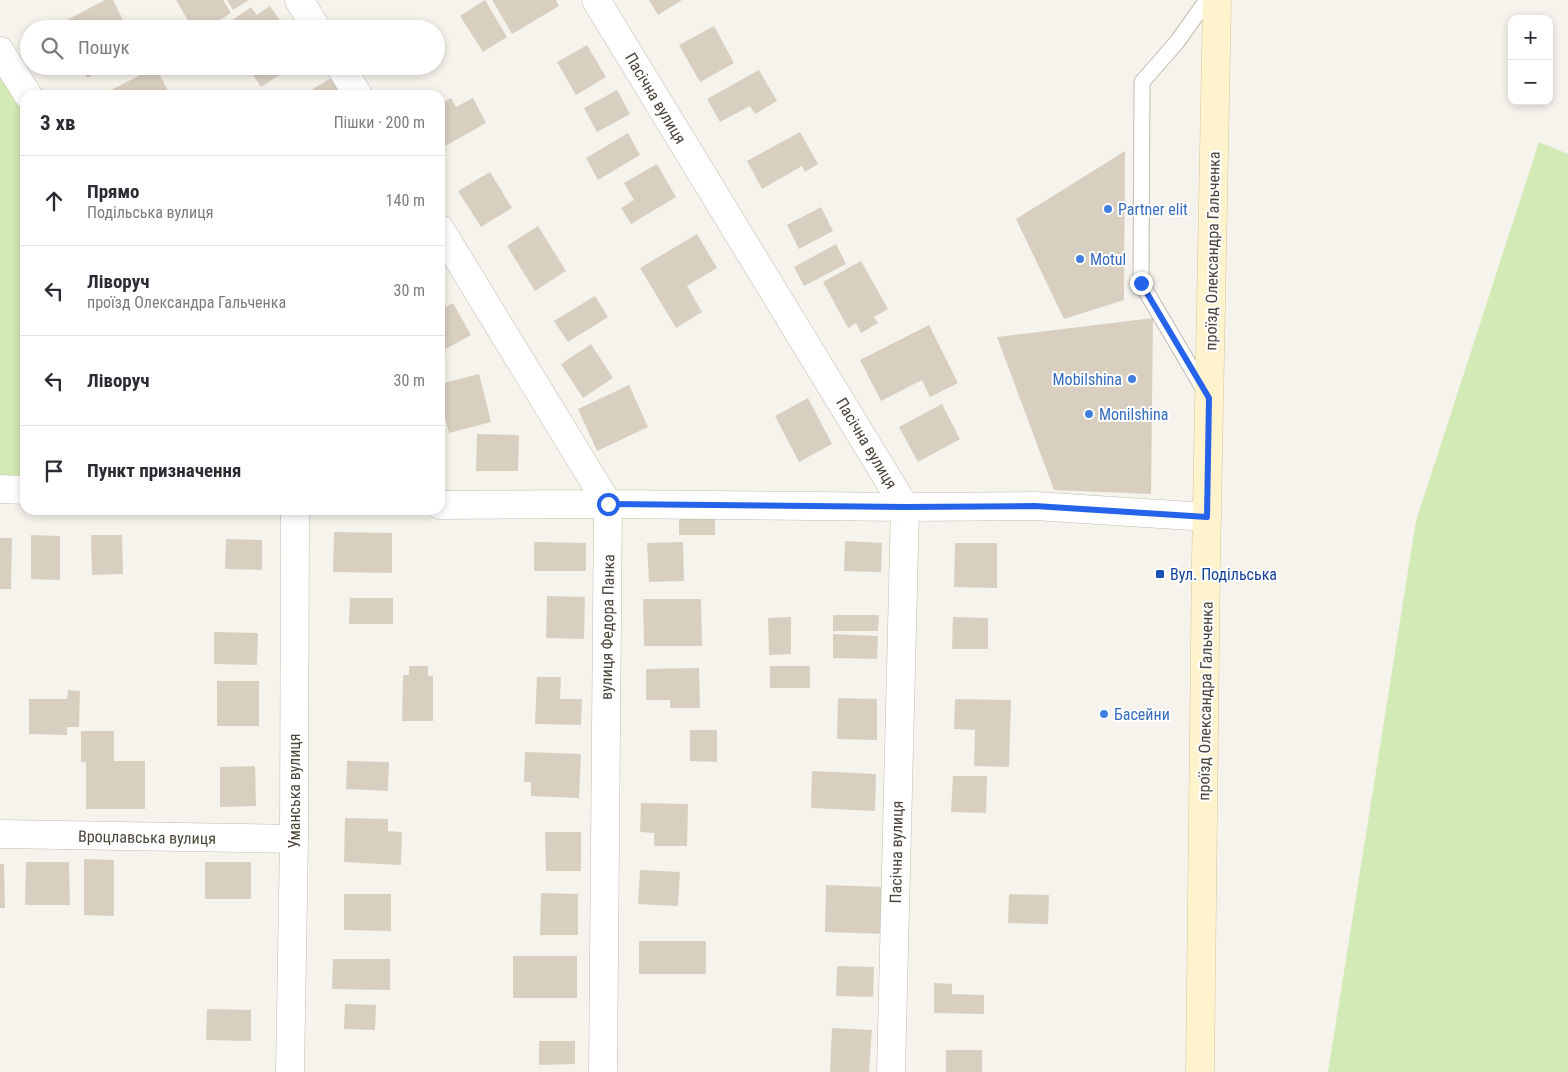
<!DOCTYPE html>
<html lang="uk">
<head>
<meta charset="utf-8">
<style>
	body { margin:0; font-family:"Roboto Condensed",sans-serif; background:#f2f2f3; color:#2b2b33 }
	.controls { position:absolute; right:15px; top:15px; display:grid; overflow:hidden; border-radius:10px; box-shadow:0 2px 8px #0003 }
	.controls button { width:45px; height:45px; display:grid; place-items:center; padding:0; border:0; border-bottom:1px solid #e1e1e2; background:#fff; color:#2b2b33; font:25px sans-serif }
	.stop { position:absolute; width:15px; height:15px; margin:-11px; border:4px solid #2563eb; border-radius:50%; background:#fff }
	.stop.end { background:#2563eb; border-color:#fff; box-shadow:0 1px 5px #0008 }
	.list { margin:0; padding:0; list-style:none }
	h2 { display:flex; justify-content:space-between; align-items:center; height:65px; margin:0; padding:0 20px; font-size:21px }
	h2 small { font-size:16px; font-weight:400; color:#7c7c81 }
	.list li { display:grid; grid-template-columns:32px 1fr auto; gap:15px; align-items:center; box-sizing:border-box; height:90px; padding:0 20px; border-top:1px solid #e1e1e2 }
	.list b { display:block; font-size:19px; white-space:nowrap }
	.list p { margin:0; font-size:16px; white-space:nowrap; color:#7c7c81 }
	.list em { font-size:16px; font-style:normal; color:#7c7c81 }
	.icon { flex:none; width:28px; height:28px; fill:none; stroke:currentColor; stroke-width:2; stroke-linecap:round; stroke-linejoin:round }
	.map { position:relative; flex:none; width:1568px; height:1072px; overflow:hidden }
	.search { position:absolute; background:#fff; box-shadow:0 2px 8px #0003; left:20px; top:20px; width:425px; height:55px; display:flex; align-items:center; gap:12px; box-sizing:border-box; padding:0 18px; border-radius:28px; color:#7c7c81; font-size:19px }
	.panel { position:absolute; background:#fff; box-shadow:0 2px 8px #0003; left:20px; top:90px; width:425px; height:425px; border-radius:15px }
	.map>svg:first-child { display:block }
	.green { fill:#d2eab5 }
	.building { fill:#d8cfc1 }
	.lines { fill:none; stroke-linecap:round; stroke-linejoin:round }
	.service-casing { stroke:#c2bbae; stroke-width:17 }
	.minor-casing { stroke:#c2bbae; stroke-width:29 }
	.secondary-casing { stroke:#d6c79b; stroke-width:29 }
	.service { stroke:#fff; stroke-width:15 }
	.minor { stroke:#fff; stroke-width:28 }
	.secondary { stroke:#fff3cd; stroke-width:28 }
	.route { stroke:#2563eb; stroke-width:6 }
	.shop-dot { fill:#3f7fe0; stroke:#fff; stroke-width:2 }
	.transit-dot { fill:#1a4fb4; stroke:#fff; stroke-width:2 }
	.labels { text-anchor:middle; stroke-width:4; stroke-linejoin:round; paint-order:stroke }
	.street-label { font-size:16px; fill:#4b4439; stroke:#fff }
	.shop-label { font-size:16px; fill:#366cbe; stroke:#fff; text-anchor:start }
	.transit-label { font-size:16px; fill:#164399; stroke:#fff; text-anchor:start }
</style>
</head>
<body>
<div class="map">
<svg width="1568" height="1072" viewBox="0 0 1568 1072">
	<rect width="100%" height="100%" fill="#f6f3ec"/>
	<!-- green -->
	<path class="green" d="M0,74L25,112V479L0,478Z
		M1539,142L1568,154V1072H1328L1416,521Z"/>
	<!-- building -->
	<path class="building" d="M105,0H113L127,28L137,23L139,29H61L59,24Z
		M176,0H223L231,13L205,29H193Z
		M227,0H249L233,10Z
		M485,0L507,37L483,52L460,16Z
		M492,0H556L559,6L512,34Z
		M649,0H682L658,15Z
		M270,6L286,29H232L228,23L251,7L257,15Z
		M395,23L398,29H386Z
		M714,26L734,63L700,82L679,45Z
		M587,45L606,77L576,95L557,62Z
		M81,66H110L87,78Z
		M247,66H276L281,74L261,87Z
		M382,66H396L386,73Z
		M156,67L170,95H101Z
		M759,70L777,101L755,114L750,106L720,122L707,99Z
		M331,78L341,95H303Z
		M617,90L630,114L597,132L584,108Z
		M451,98L456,107L473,98L486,123L440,149V104Z
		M800,132L818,164L805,172L802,166L762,189L747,161Z
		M628,133L640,155L598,180L586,158Z
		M1125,151L1124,300L1064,319L1016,219Z
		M657,164L676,197L631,224L621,208L634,200L624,183Z
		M490,172L512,208L481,227L458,191Z
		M821,207L833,231L799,249L787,225Z
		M538,226L566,271L535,291L507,246Z
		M697,234L717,268L687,286L702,312L676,328L640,268Z
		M836,244L846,264L804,286L794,267Z
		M861,261L888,309L874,317L878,323L861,333L856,323L848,328L823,282Z
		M595,296L608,317L568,342L554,321Z
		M453,303L471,335L442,351L446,357L440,360V310Z
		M1153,318L1151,494L1054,490L997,337Z
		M929,325L958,383L930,397L922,380L881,401L860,360Z
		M591,344L613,378L583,398L561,364Z
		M479,374L491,422L449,433L440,398V384Z
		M629,385L648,427L597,451L578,409Z
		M808,398L832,444L799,462L775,416Z
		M942,404L960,439L918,462L899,427Z
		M477,434L519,435L518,471H476Z
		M679,514H715V535H679Z
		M334,532L392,533V573L333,572Z
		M31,535L60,536V580L31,579Z
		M91,535H122L123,574L92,575Z
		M0,538H12L11,589H0Z
		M226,539L262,540V570L225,569Z
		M845,541L882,543L881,572L844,571Z
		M534,542L586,543V571H534Z
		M683,542L684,581L649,582L647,543Z
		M955,543H997V588L954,587Z
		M547,596L585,597L584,639L546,638Z
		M350,598H393V624H349Z
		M643,599H701L702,646H644Z
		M833,615H879L878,631H833Z
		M791,617V654L769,655L768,618Z
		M953,617L988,618V649H952Z
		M214,632L258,633L257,665L214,664Z
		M833,634L878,636L877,659L833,658Z
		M409,666H428V676H433V721H402L403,675H409Z
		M770,666H810V688H770Z
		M699,668L700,708H670V700H646V669Z
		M537,677H561L560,699H582L581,725L535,724Z
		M217,681H259V726H217Z
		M68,690L80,691L79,727H67V735L29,734V699H67Z
		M838,698L877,699V740L837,739Z
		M955,699L1011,700L1009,767L974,766L975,730L954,729Z
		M690,730H717V762L690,761Z
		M81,731H114V761H145V809H86V762H81Z
		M525,752L581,754L579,798L531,796V782H524Z
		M347,761L389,762L388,791L346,789Z
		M255,766L256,806L220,807V767Z
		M812,771L876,774L875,811L811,808Z
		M953,776H987L986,813L951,812Z
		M641,803L688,804L687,846H654V833L640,832Z
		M345,818L388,819V831L402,832L401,865L344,862Z
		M545,832H581V871H546Z
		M84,859L114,860V916L84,915Z
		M26,862H69L70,905H25Z
		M205,862H251V899H205Z
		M0,864H4L5,908H0Z
		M640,870L680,872L678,906L638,904Z
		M826,885L886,887L885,934L825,932Z
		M541,893L578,894V935H540Z
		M344,894H391V931L344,930Z
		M1009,894L1049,895L1048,924L1008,923Z
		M639,941H706V974H639Z
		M513,956H577V998H513Z
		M333,959H390V990L332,989Z
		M837,966L874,967L873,997L836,996Z
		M934,983L952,984V994L984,995V1014L934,1013Z
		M345,1004L376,1005L375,1030L344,1029Z
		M207,1009L251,1010V1041L206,1040Z
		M832,1028L872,1030L869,1072H830Z
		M539,1041H575V1064L539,1065Z
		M946,1050H982V1072H946Z"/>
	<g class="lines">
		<defs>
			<path id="service" d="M1206,393L1141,283L1142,82L1177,42L1207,0"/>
			<path id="minor" d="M299,0L317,29
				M596,0L905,507L891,1072
				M0,51L28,95
				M340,66L358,95
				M440,229L608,504L603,1072
				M0,489L25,490
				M440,505L608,504L905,507L1035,506L1207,517
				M0,834L294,839
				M290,1072L294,839L295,510"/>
			<path id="secondary" d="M1200,1072L1206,559L1217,0"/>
		</defs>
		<!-- service casing -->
		<use href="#service" class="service-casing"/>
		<!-- minor casing -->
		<use href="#minor" class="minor-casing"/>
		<!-- secondary casing -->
		<use href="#secondary" class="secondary-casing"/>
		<!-- service -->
		<use href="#service" class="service"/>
		<!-- minor -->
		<use href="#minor" class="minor"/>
		<!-- secondary -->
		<use href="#secondary" class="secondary"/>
	</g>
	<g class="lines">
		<!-- route -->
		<path class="route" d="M608,504L905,507L1035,506L1207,517L1209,398L1141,283"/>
	</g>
	<!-- markers -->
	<g class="shop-dot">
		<circle cx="1108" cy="209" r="5"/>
		<circle cx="1080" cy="259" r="5"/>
		<circle cx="1132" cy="379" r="5"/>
		<circle cx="1089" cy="414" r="5"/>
		<circle cx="1104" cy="714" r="5"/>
	</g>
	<rect class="transit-dot" x="1155" y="569" width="10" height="10" rx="2.5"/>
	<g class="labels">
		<!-- street labels -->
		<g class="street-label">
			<text transform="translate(656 98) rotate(59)" y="6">Пасічна вулиця</text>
			<text transform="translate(1212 251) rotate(-89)" y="6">проїзд Олександра Гальченка</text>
			<text transform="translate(867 443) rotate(59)" y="6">Пасічна вулиця</text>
			<text transform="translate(607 627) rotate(-89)" y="6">вулиця Федора Панка</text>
			<text transform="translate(1205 701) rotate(-89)" y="6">проїзд Олександра Гальченка</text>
			<text transform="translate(294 791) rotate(-90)" y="6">Уманська вулиця</text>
			<text transform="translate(147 837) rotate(1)" y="6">Вроцлавська вулиця</text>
			<text transform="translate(896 852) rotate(-89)" y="6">Пасічна вулиця</text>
		</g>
		<!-- shop labels -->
		<g class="shop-label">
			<text x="1118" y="215">Partner elit</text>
			<text x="1090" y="265">Motul</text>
			<text x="1122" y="385" text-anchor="end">Mobilshina</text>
			<text x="1099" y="420">Monilshina</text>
			<text x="1114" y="720">Басейни</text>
		</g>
		<!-- transit labels -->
		<g class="transit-label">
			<text x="1170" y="580">Вул. Подільська</text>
		</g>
	</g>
</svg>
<div class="controls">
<button>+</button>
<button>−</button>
</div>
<div class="stop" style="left:608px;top:504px"></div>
<div class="stop end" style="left:1141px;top:283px"></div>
<div class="search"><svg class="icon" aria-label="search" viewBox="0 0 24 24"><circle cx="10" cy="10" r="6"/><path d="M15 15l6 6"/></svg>Пошук</div>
<section class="panel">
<h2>3 хв<small>Пішки · 200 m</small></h2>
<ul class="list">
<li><svg class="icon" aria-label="ahead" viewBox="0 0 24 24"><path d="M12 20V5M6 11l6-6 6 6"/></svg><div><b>Прямо</b><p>Подільська вулиця</p></div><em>140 m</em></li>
<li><svg class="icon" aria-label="left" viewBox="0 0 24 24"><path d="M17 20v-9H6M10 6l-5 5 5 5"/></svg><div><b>Ліворуч</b><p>проїзд Олександра Гальченка</p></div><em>30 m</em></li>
<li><svg class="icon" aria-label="left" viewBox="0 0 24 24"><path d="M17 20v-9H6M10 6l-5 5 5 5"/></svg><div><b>Ліворуч</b></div><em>30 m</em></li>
<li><svg class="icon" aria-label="arrive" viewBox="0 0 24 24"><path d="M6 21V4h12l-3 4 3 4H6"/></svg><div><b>Пункт призначення</b></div></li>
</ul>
</section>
</div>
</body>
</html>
